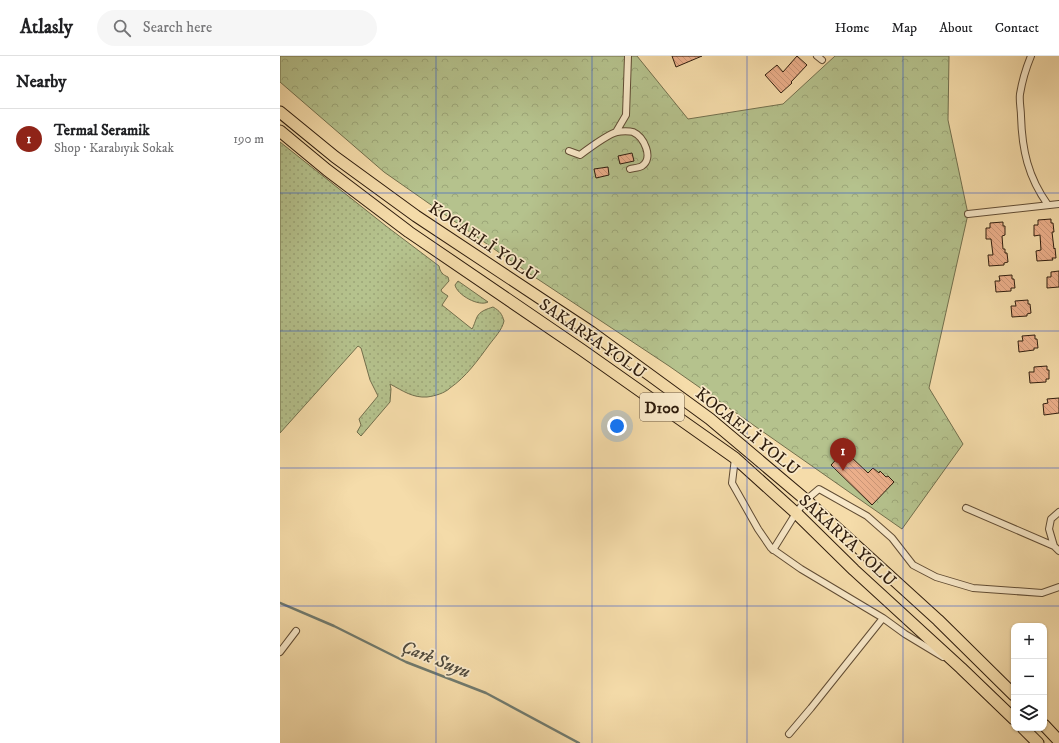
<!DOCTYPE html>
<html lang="en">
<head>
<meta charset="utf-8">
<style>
	body { margin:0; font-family:"IM FELL DW Pica",serif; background:#f6f6f6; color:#202124 }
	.controls { position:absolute; right:12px; bottom:12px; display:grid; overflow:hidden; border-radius:8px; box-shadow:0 1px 3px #0004 }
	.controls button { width:36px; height:36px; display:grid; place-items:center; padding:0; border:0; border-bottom:1px solid #e0e0e0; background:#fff; color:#202124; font:20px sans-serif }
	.you { position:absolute; left:337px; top:370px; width:14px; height:14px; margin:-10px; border:3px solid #fff; border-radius:50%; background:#1a73e8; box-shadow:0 0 0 6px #1a73e833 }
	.badge { display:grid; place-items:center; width:26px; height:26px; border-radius:50%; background:#8f2418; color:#fff; font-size:13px; font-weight:700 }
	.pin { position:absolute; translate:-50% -33px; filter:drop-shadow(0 1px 2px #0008) }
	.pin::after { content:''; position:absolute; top:21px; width:14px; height:12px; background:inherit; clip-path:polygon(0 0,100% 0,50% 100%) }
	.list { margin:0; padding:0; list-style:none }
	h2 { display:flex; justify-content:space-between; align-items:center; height:52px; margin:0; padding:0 16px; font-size:17px }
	h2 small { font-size:13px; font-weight:400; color:#757577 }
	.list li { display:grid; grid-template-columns:26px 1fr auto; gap:12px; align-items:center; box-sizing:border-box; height:60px; padding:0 16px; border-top:1px solid #e0e0e0 }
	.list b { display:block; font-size:15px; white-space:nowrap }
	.list p { margin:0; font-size:13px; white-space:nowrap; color:#757577 }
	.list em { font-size:13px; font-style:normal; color:#757577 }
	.icon { flex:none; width:22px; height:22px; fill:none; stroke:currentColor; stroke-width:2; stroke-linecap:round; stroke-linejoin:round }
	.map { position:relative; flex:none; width:779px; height:687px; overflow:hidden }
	header { display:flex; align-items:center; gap:24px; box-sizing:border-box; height:56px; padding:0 20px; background:#fff; border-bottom:1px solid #e0e0e0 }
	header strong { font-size:19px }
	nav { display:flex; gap:22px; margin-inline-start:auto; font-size:14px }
	.search { width:280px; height:36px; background:#f6f6f6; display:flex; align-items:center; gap:10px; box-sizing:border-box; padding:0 14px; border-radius:22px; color:#757577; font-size:15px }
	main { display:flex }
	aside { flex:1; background:#fff }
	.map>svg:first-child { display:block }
	.grass { fill:url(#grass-dots); stroke:#726f4d }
	.forest { fill:url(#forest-crowns); stroke:#726f4d }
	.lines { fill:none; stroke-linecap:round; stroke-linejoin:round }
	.stream { stroke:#717b6f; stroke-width:2.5 }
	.building { fill:url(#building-back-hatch); stroke:#2e1c0d }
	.minor-casing { stroke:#604c34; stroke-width:8 }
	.trunk-casing { stroke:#2e1c0d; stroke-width:13 }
	.minor { stroke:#f8e8c8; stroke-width:6 }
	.trunk { stroke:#f5dcaa; stroke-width:11 }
	.grid { fill:none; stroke:#1d4ed8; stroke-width:1; stroke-opacity:0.55 }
	.labels { text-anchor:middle; stroke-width:3.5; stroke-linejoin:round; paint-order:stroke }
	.shield { fill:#f8e8c8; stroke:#6b5945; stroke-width:1 }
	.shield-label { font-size:16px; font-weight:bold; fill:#2e1c0d }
	.street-label { font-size:17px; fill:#2e1c0d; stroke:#f8e8c8 }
	.water-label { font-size:18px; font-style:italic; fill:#504b3e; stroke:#f8e8c8 }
</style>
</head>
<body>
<header>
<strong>Atlasly</strong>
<div class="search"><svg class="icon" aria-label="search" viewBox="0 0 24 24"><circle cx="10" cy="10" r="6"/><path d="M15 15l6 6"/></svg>Search here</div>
<nav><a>Home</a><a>Map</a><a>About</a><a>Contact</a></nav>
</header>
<main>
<aside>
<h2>Nearby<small></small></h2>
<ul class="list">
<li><span class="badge">1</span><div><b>Termal Seramik</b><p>Shop · Karabıyık Sokak</p></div><em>190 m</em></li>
</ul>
</aside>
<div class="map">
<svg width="779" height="687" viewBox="0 0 779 687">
	<defs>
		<pattern id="grass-dots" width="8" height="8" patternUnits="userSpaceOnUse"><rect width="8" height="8" fill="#b5c28d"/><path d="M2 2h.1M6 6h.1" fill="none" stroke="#9ca678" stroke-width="1.8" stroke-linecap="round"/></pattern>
		<pattern id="forest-crowns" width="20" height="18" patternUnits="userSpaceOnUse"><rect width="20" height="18" fill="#b5c28d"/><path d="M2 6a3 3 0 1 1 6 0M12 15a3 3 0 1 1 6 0" fill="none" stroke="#9ca678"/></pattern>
		<pattern id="building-back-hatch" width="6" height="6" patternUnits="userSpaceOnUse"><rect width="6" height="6" fill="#ecaf8b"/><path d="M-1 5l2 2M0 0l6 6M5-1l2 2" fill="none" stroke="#cb9677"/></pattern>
	</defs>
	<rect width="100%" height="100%" fill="#f5dcaa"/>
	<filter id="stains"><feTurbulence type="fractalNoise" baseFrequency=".005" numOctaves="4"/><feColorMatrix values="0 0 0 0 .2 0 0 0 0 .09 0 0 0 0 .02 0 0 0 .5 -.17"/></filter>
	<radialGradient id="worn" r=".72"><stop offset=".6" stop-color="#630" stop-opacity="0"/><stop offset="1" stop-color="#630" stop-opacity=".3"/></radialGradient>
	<!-- grass -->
	<path class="grass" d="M0,86L106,170L159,210C160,216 163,219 168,221L169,225L161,234L162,236L168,240L162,249L192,273C194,270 195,265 197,261C200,255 207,253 213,251C220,255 222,258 224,265C222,274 215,281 209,289C198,304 186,321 170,332C165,337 155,340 147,341C133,342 123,335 110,328L111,333L110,346L81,380L77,376L81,369L79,363L98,340L90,324L81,292L78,290L0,377Z
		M178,225L208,246C199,251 177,239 175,229Z"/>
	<!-- forest -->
	<path class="forest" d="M0,0H357L408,63L503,48L555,0H669L668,64L688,158L649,332L683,388L622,473L389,310L247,216L104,116L0,26Z"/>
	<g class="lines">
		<!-- stream -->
		<path class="stream" d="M0,547L54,570L126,606L206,637L299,687"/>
	</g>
	<!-- building -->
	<path class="building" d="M392,0H422L396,11Z
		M517,0L527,9L511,26L512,27L501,37L485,19L497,9L503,16Z
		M352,97L354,105L340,108L338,100Z
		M328,111L329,119L316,122L314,113Z
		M771,163V167H773L774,176H772L774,193L775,192L776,202H772L773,204L757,205L756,195L761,194L760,179L754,180V169H758V164Z
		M723,166V170H725V179L722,180L723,193H725V197H727L728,206L724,207V209L709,210L708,199H713L711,183H706V172H710V167Z
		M779,215V231L767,232V221H771V216Z
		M732,219V223H734L735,232H731V235L716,236L715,225H720L719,220Z
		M748,244V248H750L751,257L747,258V260L732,261L731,250H736L735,245Z
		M755,279V283H757L758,292H754V294L739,296L738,285H743L742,280Z
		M767,310V314H769V323H766V326L750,327L749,316H754V311Z
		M779,342V357L764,359L763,348L768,347L767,343Z
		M563,396L569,402L570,400L588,417L593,412L599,417L600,415L606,421L608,420L614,426L592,449L551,409Z"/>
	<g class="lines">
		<defs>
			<path id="minor" d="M537,0L542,4
				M751,0C746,12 742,26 740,38C739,45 741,53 741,60C742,94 748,121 768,149
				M336,76L346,59L348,0
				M289,95L300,99C308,93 328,78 337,76C341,75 350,75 353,76C364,81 374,102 362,110C359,112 353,112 350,113
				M688,158L779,148
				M455,402L452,427L478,473L491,492L521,513L603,562L625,578L663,601
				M686,452L774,490
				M779,456L771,463L769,473L774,490L779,495
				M493,494L516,457L526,444L539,433L587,460L612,482L633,509L656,521L693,532L762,537L779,531
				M0,596L16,575
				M509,678L531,652L603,562"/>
			<path id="trunk" d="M0,56L55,101L136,160L311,276L430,363L526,444L658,564L734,639
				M0,75L47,114L129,176L302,294L455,402L516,457L574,514L681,612L734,663
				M764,669L779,685
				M743,672L758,687"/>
		</defs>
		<!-- minor casing -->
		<use href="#minor" class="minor-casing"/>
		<!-- trunk casing -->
		<use href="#trunk" class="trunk-casing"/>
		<!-- minor -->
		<use href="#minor" class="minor"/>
		<!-- trunk -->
		<use href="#trunk" class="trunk"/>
	</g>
	<!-- grid -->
	<path class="grid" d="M156,0V687M312,0V687M467,0V687M623,0V687M0,137H779M0,275H779M0,412H779M0,550H779"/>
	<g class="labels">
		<!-- shield labels -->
		<rect class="shield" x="360" y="337" width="44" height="28" rx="3"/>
		<g class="shield-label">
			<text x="382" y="357">D100</text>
		</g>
		<!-- street labels -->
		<g class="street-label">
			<text transform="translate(204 185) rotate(34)" y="6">KOCAELİ YOLU</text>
			<text transform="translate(313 282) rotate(35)" y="6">SAKARYA YOLU</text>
			<text transform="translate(468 375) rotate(39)" y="6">KOCAELİ YOLU</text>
			<text transform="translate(568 484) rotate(43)" y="6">SAKARYA YOLU</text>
		</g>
		<!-- water labels -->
		<g class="water-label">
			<text transform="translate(156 603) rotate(22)" y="6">Çark Suyu</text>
		</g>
	</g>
	<rect width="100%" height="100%" filter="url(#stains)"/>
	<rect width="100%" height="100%" fill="url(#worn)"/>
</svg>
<div class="controls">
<button>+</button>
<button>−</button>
<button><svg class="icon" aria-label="layers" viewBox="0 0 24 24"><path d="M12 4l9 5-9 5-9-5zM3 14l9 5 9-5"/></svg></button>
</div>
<div class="you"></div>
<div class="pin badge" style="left:563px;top:415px">1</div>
</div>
</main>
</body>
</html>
